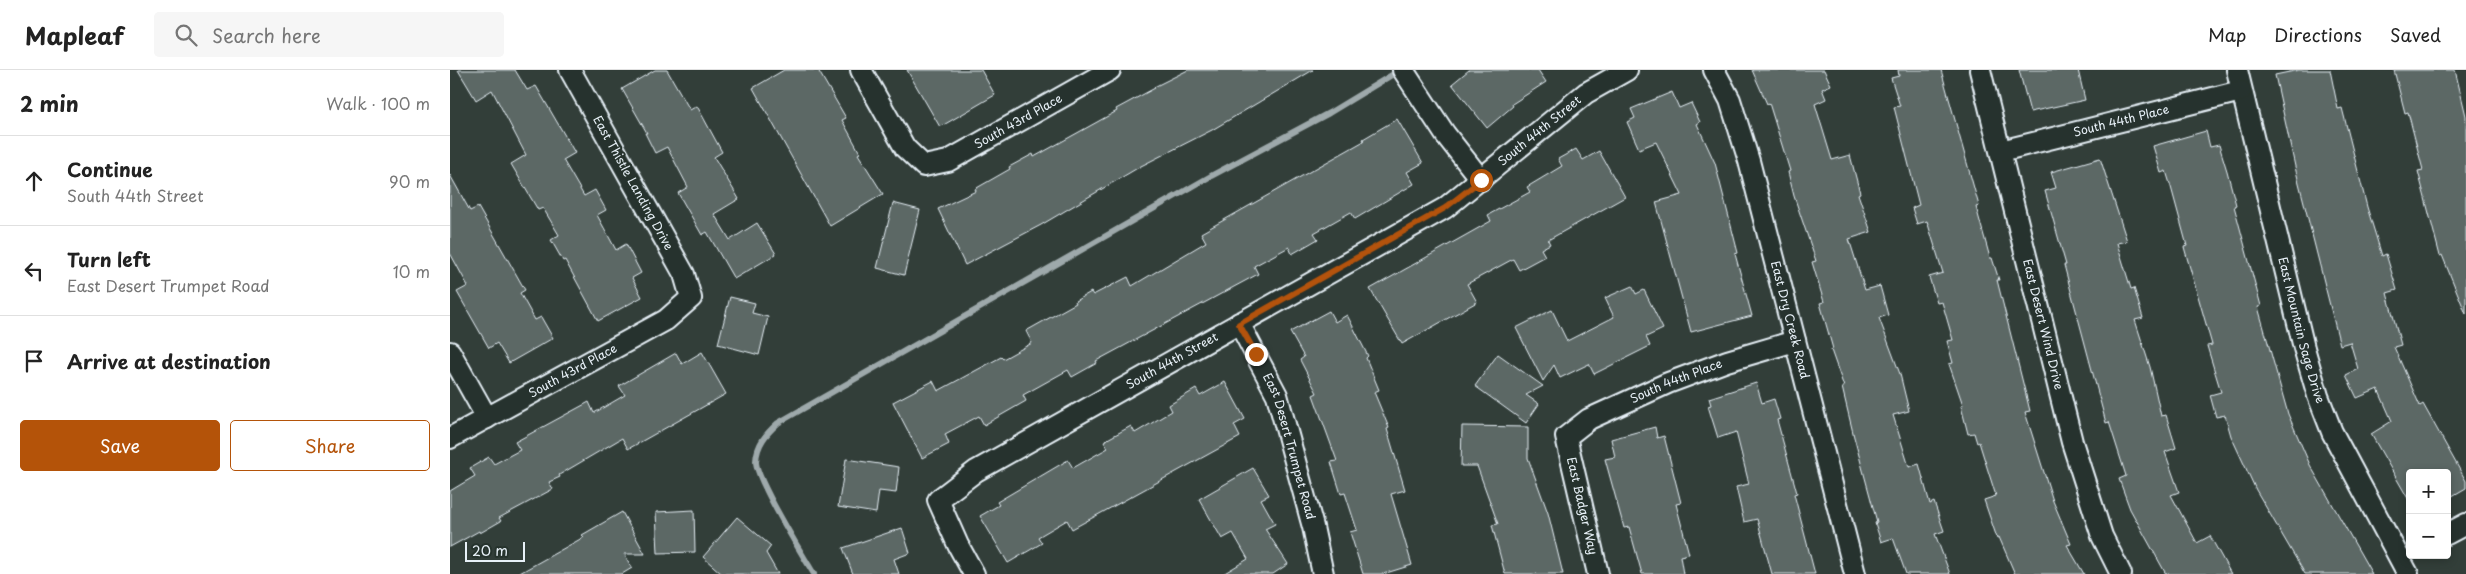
<!DOCTYPE html>
<html lang="en">
<head>
<meta charset="utf-8">
<style>
	body { margin:0; font-family:"Playpen Sans",sans-serif; background:#f6f6f6; color:#222 }
	.controls { position:absolute; right:15px; bottom:15px; display:grid; overflow:hidden; border-radius:5px; box-shadow:0 2px 8px #0003 }
	.controls button { width:45px; height:45px; display:grid; place-items:center; padding:0; border:0; border-bottom:1px solid #e0e0e0; background:#fff; color:#222; font:25px sans-serif }
	.scale { position:absolute; left:15px; bottom:12px; width:60px; box-sizing:border-box; padding-left:5px; border:2px solid #e8f1f8; border-top:0; font-size:14px; line-height:18px; white-space:nowrap; color:#e8f1f8; -webkit-text-stroke:4px #26332d; paint-order:stroke }
	.stop { position:absolute; width:15px; height:15px; margin:-11px; border:4px solid #b45309; border-radius:50%; background:#fff }
	.stop.end { background:#b45309; border-color:#fff; box-shadow:0 1px 5px #0008 }
	.list { margin:0; padding:0; list-style:none }
	h2 { display:flex; justify-content:space-between; align-items:center; height:65px; margin:0; padding:0 20px; font-size:21px }
	h2 small { font-size:16px; font-weight:400; color:#767676 }
	.list li { display:grid; grid-template-columns:32px 1fr auto; gap:15px; align-items:center; box-sizing:border-box; height:90px; padding:0 20px; border-top:1px solid #e0e0e0 }
	.list b { display:block; font-size:19px; white-space:nowrap }
	.list p { margin:0; font-size:16px; white-space:nowrap; color:#767676 }
	.list em { font-size:16px; font-style:normal; color:#767676 }
	.actions { display:flex; gap:10px; padding:15px 20px }
	.actions a { flex:1; padding:11px 0; border:1px solid #b45309; border-radius:5px; text-align:center; font-size:18px; color:#b45309 }
	.actions .main { background:#b45309; color:#fff }
	.icon { flex:none; width:28px; height:28px; fill:none; stroke:currentColor; stroke-width:2; stroke-linecap:round; stroke-linejoin:round }
	.map { position:relative; flex:none; width:2016px; height:504px; overflow:hidden }
	header { display:flex; align-items:center; gap:30px; box-sizing:border-box; height:70px; padding:0 25px; background:#fff; border-bottom:1px solid #e0e0e0 }
	header strong { font-size:24px }
	nav { display:flex; gap:28px; margin-inline-start:auto; font-size:18px }
	.search { width:350px; height:45px; background:#f6f6f6; display:flex; align-items:center; gap:12px; box-sizing:border-box; padding:0 18px; border-radius:5px; color:#767676; font-size:19px }
	main { display:flex }
	aside { flex:1; background:#fff }
	.map>svg:first-child { display:block }
	.lines { fill:none; stroke-linecap:round; stroke-linejoin:round }
	.stream { stroke:#9ea9ab; stroke-width:6 }
	.building { fill:#5c6865; stroke:#e8f1f8 }
	.street-casing { stroke:#e8f1f8; stroke-width:24 }
	.street { stroke:#26332d; stroke-width:20 }
	.route { stroke:#b45309; stroke-width:6 }
	.labels { text-anchor:middle; stroke-width:4; stroke-linejoin:round; paint-order:stroke }
	.street-label { font-size:12px; fill:#e8f1f8; stroke:#26332d }
</style>
</head>
<body>
<header>
<strong>Mapleaf</strong>
<div class="search"><svg class="icon" aria-label="search" viewBox="0 0 24 24"><circle cx="10" cy="10" r="6"/><path d="M15 15l6 6"/></svg>Search here</div>
<nav><a>Map</a><a>Directions</a><a>Saved</a></nav>
</header>
<main>
<aside>
<h2>2 min<small>Walk · 100 m</small></h2>
<ul class="list">
<li><svg class="icon" aria-label="ahead" viewBox="0 0 24 24"><path d="M12 20V5M6 11l6-6 6 6"/></svg><div><b>Continue</b><p>South 44th Street</p></div><em>90 m</em></li>
<li><svg class="icon" aria-label="left" viewBox="0 0 24 24"><path d="M17 20v-9H6M10 6l-5 5 5 5"/></svg><div><b>Turn left</b><p>East Desert Trumpet Road</p></div><em>10 m</em></li>
<li><svg class="icon" aria-label="arrive" viewBox="0 0 24 24"><path d="M6 21V4h12l-3 4 3 4H6"/></svg><div><b>Arrive at destination</b></div></li>
</ul>
<div class="actions"><a class="main">Save</a><a>Share</a></div>
</aside>
<div class="map">
<svg width="2016" height="504" viewBox="0 0 2016 504">
	<rect width="100%" height="100%" fill="#323e39"/>
	<filter id="ink" filterUnits="userSpaceOnUse"><feTurbulence type="fractalNoise" baseFrequency=".02" numOctaves="2"/><feDisplacementMap in="SourceGraphic" scale="10" xChannelSelector="R" yChannelSelector="G"/><feConvolveMatrix kernelMatrix="1 2 1 2 8 2 1 2 1" color-interpolation-filters="sRGB"/></filter>
	<g filter="url(#ink)">
		<g class="lines">
			<!-- stream -->
			<path class="stream" d="M364,504C353,486 305,407 306,391C307,374 316,364 328,353L761,106L879,43L950,0"/>
		</g>
		<!-- building -->
		<path class="building" d="M8,0H65L77,20L86,16L125,83L113,90L134,126L145,120L156,140L147,145L166,180L176,174L191,203L182,208L192,227L148,251L115,190L113,191L101,170L109,165L93,138L88,140L61,94L76,85L42,20L26,30Z
			M205,0H217L240,40L247,36L272,82L264,87L289,129L264,144L280,170L307,153L326,184L284,209L257,162L252,165L228,123L238,117L217,77L205,83L195,63H197L172,19Z
			M334,0H368L396,48L392,50L410,83L408,84L433,124L380,156L303,18Z
			M457,0H531L545,25L490,57Z
			M738,0H863L762,60L691,96L591,155L515,195L488,139L526,121L525,119L560,99L559,97L583,84L584,87L667,41L666,39L705,18L704,17Z
			M1019,0H1088L1096,12L1062,34L1063,36L1037,58L1002,14Z
			M1302,0H1374L1381,15L1372,19L1376,29L1365,34L1382,90L1400,85L1410,123L1408,124L1421,162L1399,169L1415,220L1430,216L1438,245L1429,248L1450,304L1459,341L1443,345L1459,397L1469,394L1480,434L1484,432L1494,461L1485,464L1500,504H1456L1443,468L1431,472L1425,453L1427,452L1404,367L1392,317H1394L1381,280L1383,279L1370,233L1374,232L1362,192L1366,191L1344,126L1338,102L1340,101L1319,33L1317,34Z
			M1448,0H1491L1529,136L1526,137L1540,188H1542L1549,210H1547L1580,341L1575,342L1603,431L1621,474L1617,475L1634,504H1565L1549,467L1547,468L1534,430L1546,426L1529,372L1527,373L1524,363L1518,364L1511,336L1513,335L1499,294L1503,293L1497,271L1503,270L1492,232L1487,233L1479,207L1493,203L1477,151L1467,154L1462,138L1469,135L1444,37L1450,36L1441,8L1449,6Z
			M1569,0H1628L1635,30L1580,42Z
			M1849,0H1880L1888,39L1892,38L1917,137L1932,186L1936,184L1947,220L1937,223L1951,275L1944,277L1970,336L1973,334L2016,411V418L1997,429V403H1960V432L1921,364L1942,351L1928,319L1907,328L1896,305L1908,299L1900,272L1890,275L1846,101L1825,5Z
			M1944,0H2005L2016,46V244L1992,185L1990,186L1968,101L1973,100L1958,42L1955,43Z
			M1222,22L1229,38L1241,33L1250,52L1247,54L1265,93L1288,183L1285,184L1302,246L1241,262L1206,132L1232,125L1206,72L1189,79L1177,52L1185,48L1181,39Z
			M947,49L973,93L957,102L964,114L905,149L901,142L864,163L868,169L842,184L839,177L804,196L808,204L646,291L647,293L622,307L618,300L573,325L576,331L534,355L529,346L495,364L499,374L472,388L443,332L483,311L488,321L551,287L553,289L582,273L576,261L626,233L625,231L641,222L643,225L678,207L682,216L756,172L751,163L914,71L913,69Z
			M1756,61L1760,77L1769,75L1777,101L1786,135L1784,136L1811,236L1808,237L1838,344L1860,395L1922,504H1855L1806,420L1781,366L1775,345L1766,347L1760,325L1771,322L1757,276L1762,275L1734,177L1737,176L1721,117L1716,101L1711,103L1703,76Z
			M1126,79L1133,90L1149,81L1175,127L1098,170L1100,174L1091,179L1095,186L1069,200L1063,189L1017,214L1027,232L952,274L920,219L1041,151L1038,145L1080,122L1077,117L1112,96L1108,89Z
			M1650,88L1677,171L1667,173L1681,219L1684,218L1693,248L1685,250L1700,297L1711,346L1716,345L1726,378L1715,382L1729,422L1721,425L1747,473L1760,466L1781,504H1716L1680,439L1669,409L1676,406L1659,352L1656,353L1614,195H1616L1595,121L1606,118L1601,102Z
			M0,105L20,141L28,137L75,220L70,223L85,250L91,247L103,268L59,293L47,273L39,278L7,222L18,216L0,183Z
			M443,133L470,140L454,205L427,198Z
			M1182,216L1186,224L1194,220L1213,259L1196,267L1200,276L1144,304L1139,294L1110,308L1104,295L1093,311L1066,258L1102,240L1117,271L1164,247L1155,228Z
			M280,227L305,233L302,243L318,247L309,285L268,274Z
			M879,241L885,252L897,245L918,286L916,288L929,320L924,322L939,358L937,359L955,420L941,424L962,495L933,504H913L900,462L907,460L895,423L891,424L881,392L887,391L863,325L867,323L850,290L854,287L840,262Z
			M252,282L276,324L178,379L172,368L109,405L110,407L99,412L103,419L49,448L51,451L30,463L29,461L0,477V421L25,406L20,398L39,387L44,394L70,380L65,372L139,332L144,343L175,325L169,316L226,283L232,294Z
			M1048,284L1093,316L1076,325L1089,334L1076,353L1025,316Z
			M775,312L795,349L784,355L790,367L622,459L617,450L588,467L592,473L558,493L530,446L549,435L547,432L618,390L623,398L658,378L654,371L681,356L685,363L722,341L719,335L746,319L750,326Z
			M1306,313L1312,333L1324,329L1330,349L1327,350L1347,423L1344,424L1365,504H1322L1307,449L1294,452L1286,417L1299,414L1286,362L1268,368L1258,336L1261,335L1259,328Z
			M1012,356L1078,357V388L1098,443L1113,504H1055L1042,455L1048,454L1027,396H1011Z
			M1205,357L1207,368L1214,366L1231,433L1226,434L1239,484L1230,486L1233,504H1192L1179,457L1174,458L1155,389L1165,387L1161,369Z
			M396,389L449,397L446,423L429,421L426,443L388,437Z
			M803,398L819,425L811,429L825,454L815,459L838,494L823,504H773L798,489L783,463L772,469L749,429Z
			M244,440L245,482L208,483L206,442Z
			M172,442L195,484H174L182,498L172,504H68L134,467L132,465Z
			M287,447L321,476L316,483L328,504H272L253,487Z
			M452,458L460,483L444,489L449,504H403L393,478Z"/>
		<g class="lines">
			<defs>
				<g id="street">
					<path id="s1" d="M411,0L455,78L474,96L498,91L660,0"/>
					<path d="M953,0L995,64L1031,110"/>
					<path id="s2" d="M1264,0L1280,30L1299,91L1405,504"/>
					<path id="s3" d="M1530,0L1622,372L1652,466L1671,504"/>
					<path id="s4" d="M1787,0L1854,278L1868,326L1882,362L1958,504"/>
					<path id="s5" d="M1551,81L1791,21"/>
					<path id="s6" d="M789,253L827,325L863,457L873,504"/>
					<path d="M0,282L37,348"/>
					<path id="s7" d="M0,368L216,250L241,228L234,204L120,0"/>
					<path d="M1997,464L2016,454"/>
					<path id="s8" d="M524,504L508,475L488,430L526,401L995,138L1136,23L1177,0"/>
					<path id="s9" d="M1148,504L1116,367L1139,349L1218,313L1277,291L1345,271"/>
				</g>
			</defs>
			<!-- street casing -->
			<use href="#street" class="street-casing"/>
			<!-- street -->
			<use href="#street" class="street"/>
		</g>
	</g>
	<g class="lines" filter="url(#ink)">
		<!-- route -->
		<path class="route" d="M806,284L789,254L995,138L1031,110"/>
	</g>
	<g class="labels">
		<!-- street labels -->
		<g class="street-label">
			<text dy="4" stroke="none"><textPath href="#s5" startOffset="124">South 44th Place</textPath></text>
			<text dy="4" stroke="none"><textPath href="#s1" startOffset="221">South 43rd Place</textPath></text>
			<text dy="4" stroke="none"><textPath href="#s8" startOffset="790">South 44th Street</textPath></text>
			<text transform="translate(183 113) rotate(61)" y="4">East Thistle Landing Drive</text>
			<text dy="4" stroke="none"><textPath href="#s2" startOffset="262">East Dry Creek Road</textPath></text>
			<text dy="4" stroke="none"><textPath href="#s3" startOffset="262">East Desert Wind Drive</textPath></text>
			<text dy="4" stroke="none"><textPath href="#s4" startOffset="268">East Mountain Sage Drive</textPath></text>
			<text dy="4" stroke="none"><textPath href="#s8" startOffset="355">South 44th Street</textPath></text>
			<text dy="4" stroke="none"><textPath href="#s7" startOffset="140">South 43rd Place</textPath></text>
			<text dy="4" stroke="none"><textPath href="#s9" startOffset="265">South 44th Place</textPath></text>
			<text dy="4" stroke="none"><textPath href="#s6" startOffset="134">East Desert Trumpet Road</textPath></text>
			<text transform="translate(1132 436) rotate(77)" y="4">East Badger Way</text>
		</g>
	</g>
</svg>
<div class="controls">
<button>+</button>
<button>−</button>
</div>
<div class="scale">20 m</div>
<div class="stop" style="left:1031px;top:110px"></div>
<div class="stop end" style="left:806px;top:284px"></div>
</div>
</main>
</body>
</html>
